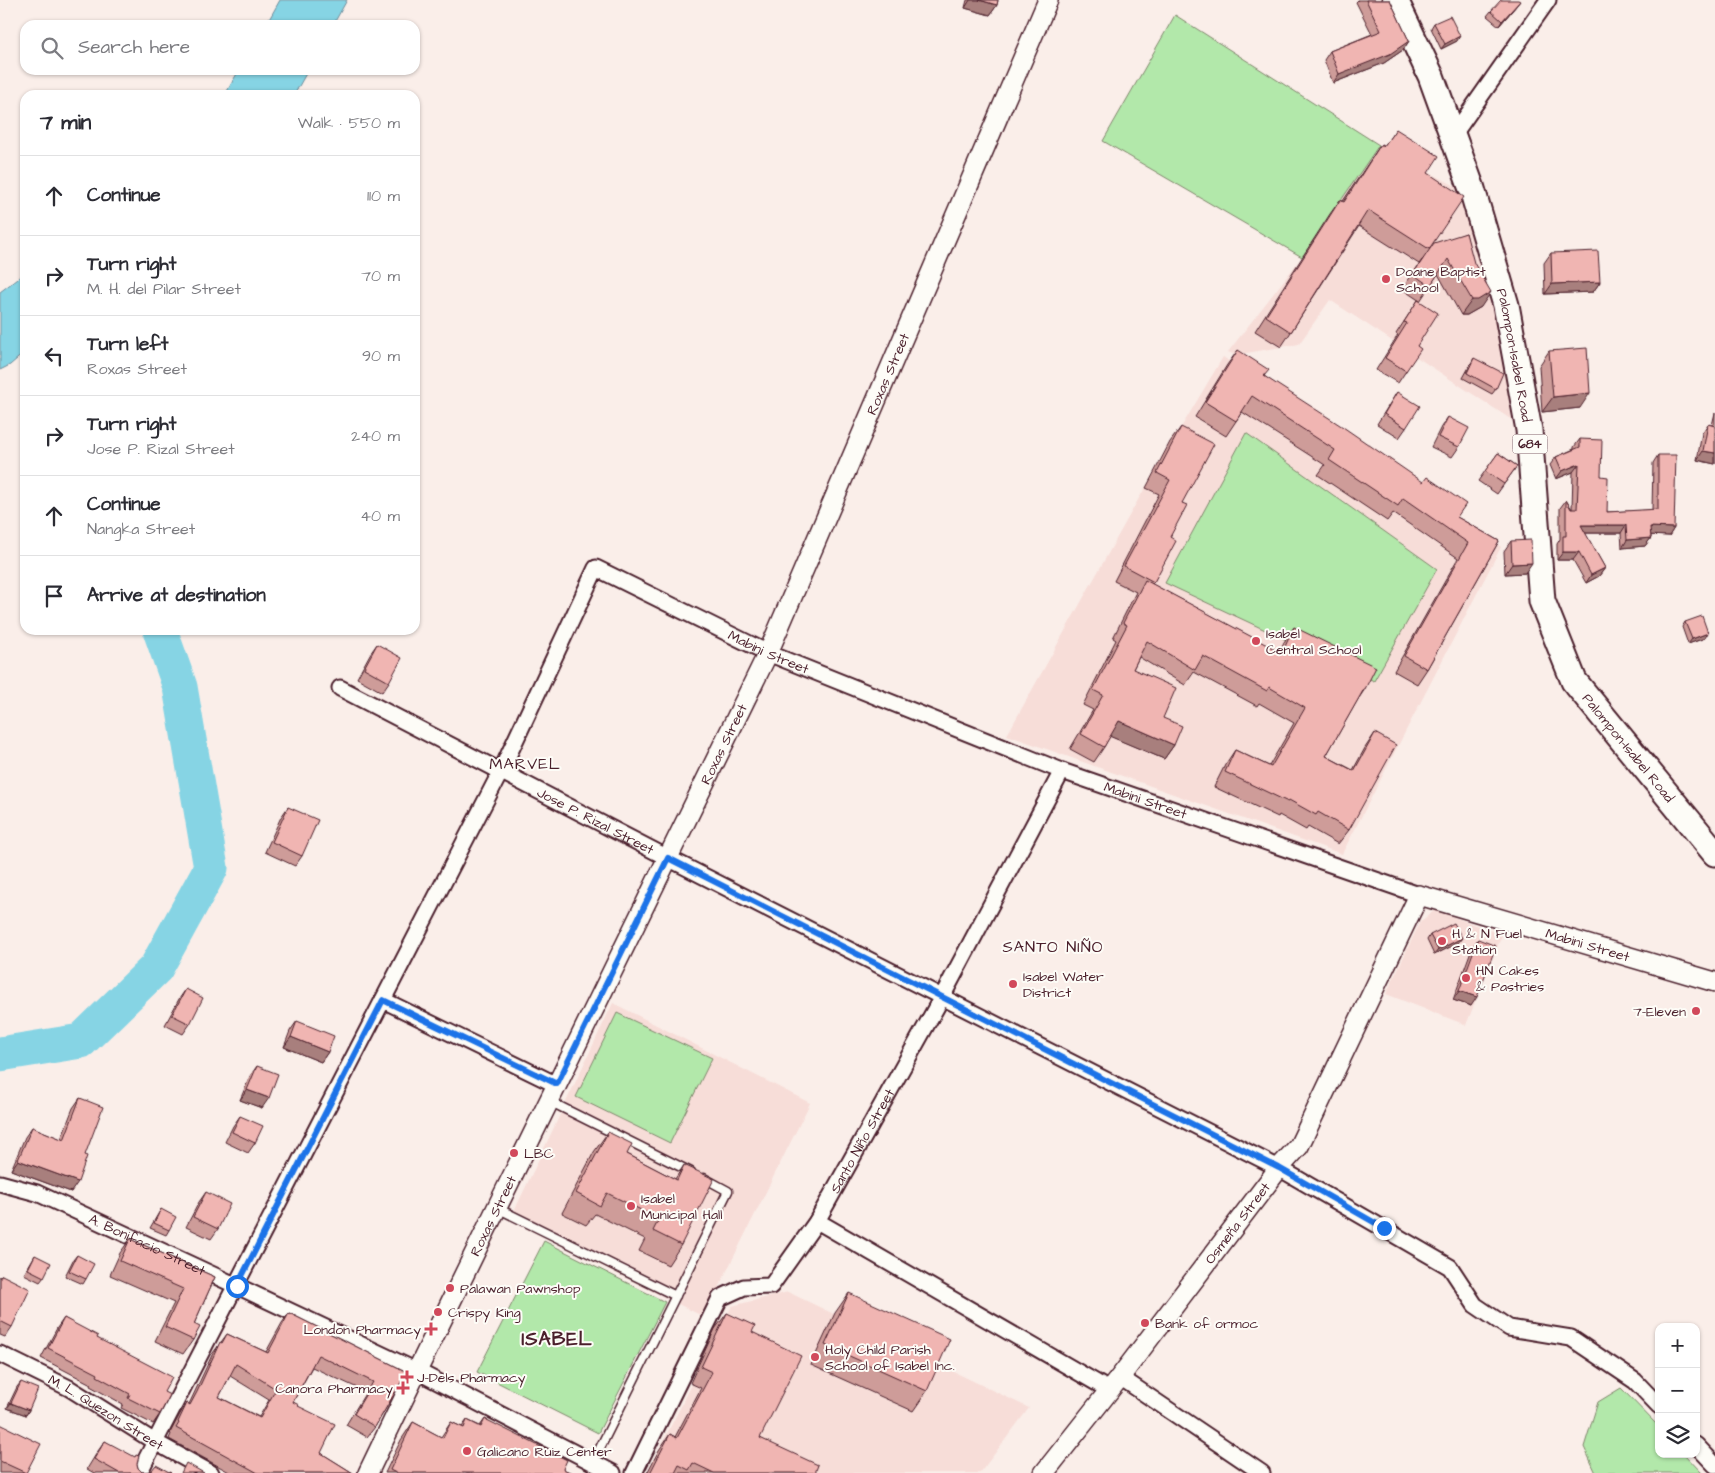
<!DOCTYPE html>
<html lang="en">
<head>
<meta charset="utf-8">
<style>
	body { margin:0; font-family:"Architects Daughter",sans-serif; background:#f7f7f7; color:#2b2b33 }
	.controls { position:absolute; right:15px; bottom:15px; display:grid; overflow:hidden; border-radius:10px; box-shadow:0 1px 4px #0004 }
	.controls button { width:45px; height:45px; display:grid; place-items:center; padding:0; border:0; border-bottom:1px solid #e1e1e2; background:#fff; color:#2b2b33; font:25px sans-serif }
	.stop { position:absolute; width:15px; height:15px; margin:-11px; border:4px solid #1a73e8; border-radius:50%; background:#fff }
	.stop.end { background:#1a73e8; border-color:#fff; box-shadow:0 1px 5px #0008 }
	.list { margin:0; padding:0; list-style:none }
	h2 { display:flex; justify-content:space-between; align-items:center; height:65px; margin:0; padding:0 20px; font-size:21px }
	h2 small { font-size:16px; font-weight:400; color:#7c7c81 }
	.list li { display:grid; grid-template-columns:32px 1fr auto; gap:15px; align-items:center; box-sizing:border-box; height:80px; padding:0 20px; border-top:1px solid #e1e1e2 }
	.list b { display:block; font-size:19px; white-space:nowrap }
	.list p { margin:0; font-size:16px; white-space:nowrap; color:#7c7c81 }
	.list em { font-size:16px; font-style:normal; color:#7c7c81 }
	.icon { flex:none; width:28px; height:28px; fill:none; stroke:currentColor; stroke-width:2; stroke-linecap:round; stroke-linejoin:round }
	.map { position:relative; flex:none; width:1715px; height:1473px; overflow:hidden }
	.search { position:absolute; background:#fff; box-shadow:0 1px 4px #0004; left:20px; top:20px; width:400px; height:55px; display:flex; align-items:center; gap:12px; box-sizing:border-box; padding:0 18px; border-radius:15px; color:#7c7c81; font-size:19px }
	.panel { position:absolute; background:#fff; box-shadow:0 1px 4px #0004; left:20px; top:90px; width:400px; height:545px; border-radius:15px }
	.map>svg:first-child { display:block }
	.built { fill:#f7ddd8 }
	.green { fill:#b2e8aa; stroke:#7e846a }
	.water { fill:#86d4e4; stroke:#6e8c9a }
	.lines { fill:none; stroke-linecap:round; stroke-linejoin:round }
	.river { stroke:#86d4e4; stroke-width:35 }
	.service-casing { stroke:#4a1f2b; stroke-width:11 }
	.minor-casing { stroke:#4a1f2b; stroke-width:19 }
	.tertiary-casing { stroke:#4a1f2b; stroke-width:22 }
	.trunk-casing { stroke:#4a1f2b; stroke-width:29 }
	.service { stroke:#fdfcf7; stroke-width:8 }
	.minor { stroke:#fdfcf7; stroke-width:15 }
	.tertiary { stroke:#fdfcf7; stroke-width:19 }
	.trunk { stroke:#fdfcf7; stroke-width:25 }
	.wall { fill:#ce9c99; stroke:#4a1f2b; fill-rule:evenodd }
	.shaded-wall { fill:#a87f7d; stroke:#4a1f2b }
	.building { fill:#f0b5b2; stroke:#4a1f2b; fill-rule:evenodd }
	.route { stroke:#1a73e8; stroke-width:6 }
	.poi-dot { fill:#d1495b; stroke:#fdfcf7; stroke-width:2 }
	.labels { text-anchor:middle; stroke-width:4; stroke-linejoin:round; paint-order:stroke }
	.shield { fill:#fdfcf7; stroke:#806168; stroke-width:1 }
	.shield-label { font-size:12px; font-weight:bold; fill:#4a1f2b }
	.poi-label { font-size:14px; fill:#4a1f2b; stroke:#fdfcf7; text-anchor:start }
	.street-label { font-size:14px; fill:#4a1f2b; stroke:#fdfcf7 }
	.quarter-label { font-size:16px; letter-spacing:1px; fill:#4a1f2b; stroke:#fdfcf7 }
	.district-label { font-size:19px; font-weight:bold; letter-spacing:1px; fill:#4a1f2b; stroke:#fdfcf7 }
</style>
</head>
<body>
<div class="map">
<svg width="1715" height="1473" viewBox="0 0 1715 1473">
	<rect width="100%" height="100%" fill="#faeee9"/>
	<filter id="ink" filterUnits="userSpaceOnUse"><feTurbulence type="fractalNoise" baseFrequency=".02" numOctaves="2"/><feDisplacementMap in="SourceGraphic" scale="10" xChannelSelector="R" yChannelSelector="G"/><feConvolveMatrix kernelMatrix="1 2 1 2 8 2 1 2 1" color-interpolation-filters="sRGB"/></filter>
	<g filter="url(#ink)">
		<!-- built -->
		<path class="built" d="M1379,145L1459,188L1494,306L1512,420L1330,300L1299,344L1235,355L1228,352L1302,257Z
			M1223,357L1501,547L1342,854L1007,735L1138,500Z
			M1435,910L1502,935L1466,1025L1386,994L1420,922Z
			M613,1003L810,1103L704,1317L510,1220Z
			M788,1292L1029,1408L980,1473H651L648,1471L732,1306Z"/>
		<!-- green -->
		<path class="green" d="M1175,15L1379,145L1302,257L1103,141Z
			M1246,433L1437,569L1374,681L1165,583Z
			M617,1013L712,1058L670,1143L576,1097Z
			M544,1241L665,1302L598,1433L477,1372Z
			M1621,1388L1659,1427V1454H1684L1702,1473H1596L1584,1447L1598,1402Z"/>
		<!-- water -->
		<path class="water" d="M280,0H347L333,25H266Z
			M239,70H308L294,95H225Z
			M25,273V352L10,365L0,370V292Z"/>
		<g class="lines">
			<!-- river -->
			<path class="river" d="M0,1054L81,1041L156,968L211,868L180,687L160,630"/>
			<defs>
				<path id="service" d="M549,1101L691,1172
					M497,1208L676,1296
					M593,1462L728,1191L704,1178"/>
				<g id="minor">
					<path d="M1452,137L1548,0"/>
					<path id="s1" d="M340,688L668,858L1279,1168L1450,1267L1475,1305L1509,1328L1571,1338L1635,1381L1659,1406"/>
					<path d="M383,1000L557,1085"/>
					<path id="s2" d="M0,1183L37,1193L237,1286L417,1371L613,1473"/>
					<path d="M817,1221L1109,1390"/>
					<path id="s3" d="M0,1354L69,1388L155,1442L211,1473"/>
					<path d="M1120,1377L1262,1473"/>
					<path d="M1696,1445L1715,1465"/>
					<path id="s4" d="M139,1473L501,771L596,568L768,653L1062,771L1419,895"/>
					<path id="s5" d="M634,1473L720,1298L744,1287L771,1286L817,1221L942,997L1062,771"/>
				</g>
				<g id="tertiary">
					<path id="s6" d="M368,1473L417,1371L768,653L1048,0"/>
					<path id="s7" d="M1044,1473L1120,1377L1279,1168L1299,1146L1419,895L1715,982"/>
				</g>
				<g id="trunk">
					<path id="s8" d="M1395,0L1431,76L1472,189L1506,305L1529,430L1542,601L1574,681L1715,853"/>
				</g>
			</defs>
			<!-- service casing -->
			<use href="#service" class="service-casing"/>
			<!-- minor casing -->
			<use href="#minor" class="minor-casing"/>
			<!-- tertiary casing -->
			<use href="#tertiary" class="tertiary-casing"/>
			<!-- trunk casing -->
			<use href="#trunk" class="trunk-casing"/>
			<!-- service -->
			<use href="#service" class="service"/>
			<!-- minor -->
			<use href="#minor" class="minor"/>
			<!-- tertiary -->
			<use href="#tertiary" class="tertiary"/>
			<!-- trunk -->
			<use href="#trunk" class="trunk"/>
		</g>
		<!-- wall -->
		<path class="wall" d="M967,0H998L997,5L990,15L965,8Z
			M1358,0H1390L1409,41L1403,50L1384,63L1333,83L1324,60L1330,51L1372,34L1356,2Z
			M1516,6L1499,26L1487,16L1491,11Z
			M1434,23L1457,41L1441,49L1431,28Z
			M1396,129L1428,173L1430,248L1466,233L1481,307L1467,315H1461L1438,274L1420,301L1402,289L1423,259L1419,264L1359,226L1291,332L1281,347L1255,331L1330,214L1340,200L1343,201L1381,144L1384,146Z
			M1551,253L1600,282L1593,292L1545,294L1544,263Z
			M1418,300L1417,346L1406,371L1398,383L1376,370L1398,335L1396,334Z
			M1238,350L1264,376L1457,517L1499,541L1427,669L1417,684L1394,671L1458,558L1393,513L1387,521L1318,475L1325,465L1242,412L1226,436L1195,417L1227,365Z
			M1549,351L1580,408L1542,412L1539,366Z
			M1474,358L1496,389L1492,394L1463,378Z
			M1397,392L1406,428L1399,438L1377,424Z
			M1715,413V464L1697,460L1702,433L1708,424L1712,425Z
			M1448,417L1459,447L1452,457L1431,447L1441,427Z
			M1181,427L1182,503L1154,582L1152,584L1279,652L1284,642L1294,627L1365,689L1357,701L1326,756L1353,770L1365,748L1375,733L1349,830L1338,844L1308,827L1306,830L1279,815L1278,817L1214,787L1225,765L1235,750L1269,766L1294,723L1259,703L1257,706L1194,672L1185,685L1139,657L1133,669L1163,718L1174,745L1164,759L1110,736L1104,747L1094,762L1070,749L1093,710L1083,705L1116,640L1113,638L1136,592L1114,581L1159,494L1146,488L1170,442Z
			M1580,439L1601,476L1607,512L1652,510L1653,463L1658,455L1674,528L1669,536L1651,535V538L1645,546L1622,548L1621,533H1585L1605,568L1599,576L1586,583L1573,560H1557V544L1560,539V508L1566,500L1572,509L1573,472L1556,479L1550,465L1556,457L1574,449V447Z
			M1498,453L1517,466L1497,494L1478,481Z
			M1511,541L1525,573L1505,574L1504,551Z
			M1685,622L1705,638L1688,644L1682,627Z
			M377,644L389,682L382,692L357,678L370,654Z
			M288,807L302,856L295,866L265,852L281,817Z
			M1430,935L1458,943L1434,955L1427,940Z
			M1478,939L1471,1006L1453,1000L1472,948Z
			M186,989L190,1024L183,1034L165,1025L179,999Z
			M297,1021L328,1052L321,1062L284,1047L290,1031Z
			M257,1066L262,1108L240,1100L250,1076Z
			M80,1098L85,1155L71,1192L11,1170L25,1137L32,1127L61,1139L73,1108Z
			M240,1116L255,1143L248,1153L225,1142L233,1126Z
			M608,1132L627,1154L675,1179L684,1165L681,1245L668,1265L639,1251L645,1239L595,1214L586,1225L562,1213L594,1152Z
			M206,1192L218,1229L211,1239L186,1227L199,1202Z
			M161,1209L169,1230L166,1235L150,1228Z
			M130,1239L215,1277L194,1324L193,1340L183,1354L155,1341L174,1303L110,1275L120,1253Z
			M35,1255L44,1277L40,1282L24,1274Z
			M77,1255L86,1279L83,1284L65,1276L73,1260Z
			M0,1276L12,1327L5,1337L0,1335Z
			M849,1293L927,1391L913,1411L811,1365L835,1313Z
			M289,1313L407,1372L375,1427L367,1437L346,1425L366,1392L312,1367L293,1402L298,1406L321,1453L353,1473H231L169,1439L171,1434L170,1433L180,1414L187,1403L189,1404L190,1402L213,1353L227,1334L266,1352L282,1323ZM230,1376L269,1400L259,1417L219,1397Z
			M727,1313L752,1332L760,1438L815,1473H647L659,1450L670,1434L675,1437L701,1388L690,1383L715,1329Z
			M64,1318L97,1338L164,1392L160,1414L153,1424L121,1408L123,1404L90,1386L91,1384L41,1358L57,1328Z
			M21,1382L29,1410L26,1415L7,1408L17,1387Z
			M485,1419L563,1469L572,1473H385L401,1440L413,1422L441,1437L451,1422L462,1427L467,1420L480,1426Z
			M0,1424L26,1473H0Z
			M105,1441L137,1464L138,1468L142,1472L171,1473H94L87,1469L98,1451Z"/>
		<!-- shaded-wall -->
		<path class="shaded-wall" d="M970,0H979L997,5L990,15L965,8Z
			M1520,1L1516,6L1499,26L1502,21Z
			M1460,36L1457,41L1441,49L1445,44Z
			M1409,41L1403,50L1384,63L1333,83L1339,74Z
			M1600,282L1593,292L1545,294L1552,284Z
			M1491,292L1481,307L1467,315H1461L1472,300Z
			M1590,393L1580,408L1542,412L1553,397Z
			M1703,451L1715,453V464L1697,460Z
			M1579,464L1573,472L1556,479L1562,471Z
			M1581,525H1626L1621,533H1575Z
			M1650,527L1674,528L1669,536L1645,535Z
			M1651,538L1645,546L1622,548L1627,540Z
			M1563,552H1579L1573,560H1557Z
			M1532,563L1525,573L1505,574L1512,564Z
			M1605,568L1599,576L1586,583L1591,575Z
			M1708,633L1705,638L1688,644L1692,639Z
			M1119,721L1174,745L1164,759L1109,736Z
			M1462,938L1458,943L1434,955L1438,950Z
			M1459,991L1477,997L1471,1006L1453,1000Z
			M291,1037L328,1052L321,1062L284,1047Z
			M247,1090L269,1098L262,1108L240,1100Z
			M18,1160L78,1182L71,1192L11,1170Z
			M11,1403L29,1410L26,1415L7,1408Z"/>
		<!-- building -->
		<path class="building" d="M979,0H998L997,5Z
			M1366,0H1390L1409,41L1390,54L1339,74L1330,51L1381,31Z
			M1501,0H1518L1520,1L1502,21L1491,11Z
			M1450,16L1460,36L1445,44L1434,23Z
			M1396,129L1439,156L1428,173L1464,197L1429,249L1368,210L1291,332L1266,316L1340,200L1344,202L1381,144L1384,146Z
			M1466,233L1474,263L1491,292L1478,300H1472L1448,259L1430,286L1413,274L1434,243Z
			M1598,251L1600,282L1552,284L1551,253Z
			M1418,300L1438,313L1417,346L1421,349L1406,371L1385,358L1407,323L1404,322Z
			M1587,348L1590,393L1553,397L1549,351Z
			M1238,350L1269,370L1264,376L1343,427L1423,482L1427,477L1466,504L1457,517L1499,541L1427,669L1404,656L1468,543L1403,498L1398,506L1329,460L1335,450L1252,396L1236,421L1205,402Z
			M1474,358L1503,373L1496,389L1467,373Z
			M1397,392L1420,406L1406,428L1384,414Z
			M1448,417L1469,428L1459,447L1438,437Z
			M1708,424L1715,426V453L1703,451Z
			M1181,427L1214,444L1182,503L1187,505L1170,537L1176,541L1154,582L1124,566L1170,480L1157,473Z
			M1580,439L1602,440L1601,476L1608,477L1607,512L1658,509V455H1676L1674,528L1650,527L1651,538L1627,540L1626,525H1581L1605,568L1591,575L1579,552H1563V536H1566V500L1571,509H1577L1579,464L1562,471L1556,457L1580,447Z
			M1498,453L1517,466L1504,484L1485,471Z
			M1531,540L1532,563L1512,564L1511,541Z
			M1145,580L1282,653L1294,627L1376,667L1365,689H1364L1326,756L1354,771L1375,733L1396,745L1349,830L1318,812L1316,815L1289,800L1288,802L1225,772L1235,750L1271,767L1305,708L1269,687L1267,691L1203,656L1195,670L1147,641L1133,669L1176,688L1163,718L1182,726L1174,745L1119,721L1104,747L1081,734L1103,695L1093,690L1127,625L1123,623Z
			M1702,616L1708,633L1692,639L1685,622Z
			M377,644L402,658L389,682L364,668Z
			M288,807L318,820L302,856L272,842Z
			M1454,923L1462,938L1438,950L1430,935Z
			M1478,939L1496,946L1477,997L1459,991Z
			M186,989L203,998L190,1024L172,1015Z
			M297,1021L334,1036L328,1052L291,1037Z
			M257,1066L278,1074L269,1098L247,1090Z
			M80,1098L103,1107L85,1155L87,1156L78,1182L18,1160L32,1127L64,1140Z
			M240,1116L263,1126L255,1143L232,1132Z
			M608,1132L632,1144L627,1154L677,1180L684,1165L714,1179L681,1245L653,1231L659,1219L607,1193L600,1206L576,1193Z
			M206,1192L230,1204L218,1229L193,1217Z
			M161,1209L176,1217L169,1230L154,1223Z
			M130,1239L215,1277L194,1324L200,1327L193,1340L165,1327L183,1289L120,1261Z
			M35,1255L51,1263L44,1277L28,1269Z
			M77,1255L94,1264L86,1279L69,1271Z
			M2,1275L30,1289L12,1327L0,1321V1276L1,1277Z
			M849,1293L950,1339L927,1391L825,1345Z
			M289,1313L407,1372L375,1427L354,1414L373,1382L318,1355L293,1402L299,1405L298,1406L335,1424L321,1453L353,1473H258L176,1428L179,1423L178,1422L187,1403L190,1405L197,1392L220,1342L222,1343L227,1334L268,1353ZM236,1364L276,1389L260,1418L219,1397Z
			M727,1313L755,1326L752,1332L801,1356L760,1438L818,1465L815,1473H714L693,1463L689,1470L679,1465L675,1473H650L670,1434L677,1438L712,1372L701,1367Z
			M64,1318L98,1336L97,1338L172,1377L164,1392L170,1395L160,1414L128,1398L130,1394L97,1376L98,1374L48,1348Z
			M21,1382L38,1389L29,1410L11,1403Z
			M485,1419L567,1460L563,1469L572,1473H396L390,1470L413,1422L443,1438L451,1422L464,1428L467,1420L481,1427Z
			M0,1424L41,1444L26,1473L0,1461Z
			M105,1441L135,1457L136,1455L139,1456L137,1464L138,1468L142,1472L151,1471L156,1465L171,1473H119L94,1459Z
			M186,1463L204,1473H181Z"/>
	</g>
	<g class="lines" filter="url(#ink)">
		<!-- route -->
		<path class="route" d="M237,1286L383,1000L557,1084L668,858L1279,1168L1384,1228"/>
	</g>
	<!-- markers -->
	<g class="poi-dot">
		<circle cx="1386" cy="279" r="5"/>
		<circle cx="1256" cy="641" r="5"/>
		<circle cx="1442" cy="941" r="5"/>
		<circle cx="1466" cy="978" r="5"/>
		<circle cx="1013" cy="984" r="5"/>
		<circle cx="1696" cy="1011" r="5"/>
		<circle cx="514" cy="1153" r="5"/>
		<circle cx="631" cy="1206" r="5"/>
		<circle cx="450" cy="1288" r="5"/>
		<circle cx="438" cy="1312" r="5"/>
		<circle cx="1145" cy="1323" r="5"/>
		<path d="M428.5 1321.5h5v5h5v5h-5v5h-5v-5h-5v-5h5z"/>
		<circle cx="815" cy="1357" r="5"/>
		<path d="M404.5 1369.5h5v5h5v5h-5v5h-5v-5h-5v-5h5z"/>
		<path d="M400.5 1380.5h5v5h5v5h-5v5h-5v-5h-5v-5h5z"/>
		<circle cx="467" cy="1451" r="5"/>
	</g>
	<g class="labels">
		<!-- shield labels -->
		<rect class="shield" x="1512.5" y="434.5" width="35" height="19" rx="4"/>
		<g class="shield-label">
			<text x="1530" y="448">684</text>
		</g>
		<!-- poi labels -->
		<g class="poi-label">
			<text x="1396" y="276">Doane Baptist<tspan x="1396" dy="16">School</tspan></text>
			<text x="1266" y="638">Isabel<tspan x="1266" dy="16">Central School</tspan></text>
			<text x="1452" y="938">H &amp; N Fuel<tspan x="1452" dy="16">Station</tspan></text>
			<text x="1476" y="975">HN Cakes<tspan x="1476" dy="16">&amp; Pastries</tspan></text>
			<text x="1023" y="981">Isabel Water<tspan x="1023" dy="16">District</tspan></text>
			<text x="1686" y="1016" text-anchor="end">7-Eleven</text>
			<text x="524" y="1158">LBC</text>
			<text x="641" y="1203">Isabel<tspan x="641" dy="16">Municipal Hall</tspan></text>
			<text x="460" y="1293">Palawan Pawnshop</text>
			<text x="448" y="1317">Crispy King</text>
			<text x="1155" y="1328">Bank of ormoc</text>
			<text x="421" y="1334" text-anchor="end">London Pharmacy</text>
			<text x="825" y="1354">Holy Child Parish<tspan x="825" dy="16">School of Isabel Inc.</tspan></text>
			<text x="417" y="1382">J-Dels Pharmacy</text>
			<text x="393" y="1393" text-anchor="end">Canora Pharmacy</text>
			<text x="477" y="1456">Galicano Ruiz Center</text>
		</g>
		<!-- street labels -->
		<g class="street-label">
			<text dy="5" stroke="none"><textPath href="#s8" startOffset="376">Palompon-Isabel Road</textPath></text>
			<text dy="5" stroke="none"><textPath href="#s6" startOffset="1216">Roxas Street</textPath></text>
			<text dy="5" stroke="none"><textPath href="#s4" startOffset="1206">Mabini Street</textPath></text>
			<text dy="5" stroke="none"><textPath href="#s6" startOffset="811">Roxas Street</textPath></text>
			<text dy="5" stroke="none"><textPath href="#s8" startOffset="796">Palompon-Isabel Road</textPath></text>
			<text dy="5" stroke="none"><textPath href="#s4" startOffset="1611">Mabini Street</textPath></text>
			<text dy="5" stroke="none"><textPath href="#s1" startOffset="288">Jose P. Rizal Street</textPath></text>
			<text dy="5" stroke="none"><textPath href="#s7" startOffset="869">Mabini Street</textPath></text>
			<text dy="5" stroke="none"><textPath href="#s5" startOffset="420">Santo Niño Street</textPath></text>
			<text dy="5" stroke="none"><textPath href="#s6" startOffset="286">Roxas Street</textPath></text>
			<text dy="5" stroke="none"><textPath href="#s7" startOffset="316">Osmeña Street</textPath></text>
			<text dy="5" stroke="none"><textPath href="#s2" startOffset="160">A. Bonifacio Street</textPath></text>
			<text dy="5" stroke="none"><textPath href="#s3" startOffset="121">M. L. Quezon Street</textPath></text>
		</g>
		<!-- quarter labels -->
		<g class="quarter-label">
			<text x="525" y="769">MARVEL</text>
			<text x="1053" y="952">SANTO NIÑO</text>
		</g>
		<!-- district labels -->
		<g class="district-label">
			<text x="557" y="1345">ISABEL</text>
		</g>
	</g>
</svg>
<div class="controls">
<button>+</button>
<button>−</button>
<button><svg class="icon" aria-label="layers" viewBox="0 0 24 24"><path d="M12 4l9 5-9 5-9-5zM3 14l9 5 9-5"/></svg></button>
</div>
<div class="stop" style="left:237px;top:1286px"></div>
<div class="stop end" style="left:1384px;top:1228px"></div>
<div class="search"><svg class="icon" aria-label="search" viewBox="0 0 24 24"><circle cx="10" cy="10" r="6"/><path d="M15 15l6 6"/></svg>Search here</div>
<section class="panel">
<h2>7 min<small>Walk · 550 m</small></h2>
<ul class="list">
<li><svg class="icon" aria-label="ahead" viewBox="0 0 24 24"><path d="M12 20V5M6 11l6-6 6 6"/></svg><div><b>Continue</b></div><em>110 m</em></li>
<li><svg class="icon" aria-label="right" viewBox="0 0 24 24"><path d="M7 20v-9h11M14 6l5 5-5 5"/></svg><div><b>Turn right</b><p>M. H. del Pilar Street</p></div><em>70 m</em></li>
<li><svg class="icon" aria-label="left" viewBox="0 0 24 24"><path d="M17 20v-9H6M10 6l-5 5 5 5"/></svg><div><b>Turn left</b><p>Roxas Street</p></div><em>90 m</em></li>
<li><svg class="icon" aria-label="right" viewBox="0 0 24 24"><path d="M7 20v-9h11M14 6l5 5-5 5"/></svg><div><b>Turn right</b><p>Jose P. Rizal Street</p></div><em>240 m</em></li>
<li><svg class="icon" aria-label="ahead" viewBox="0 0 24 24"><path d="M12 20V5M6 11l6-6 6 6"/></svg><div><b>Continue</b><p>Nangka Street</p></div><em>40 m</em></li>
<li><svg class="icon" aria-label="arrive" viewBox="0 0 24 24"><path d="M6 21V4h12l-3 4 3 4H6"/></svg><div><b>Arrive at destination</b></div></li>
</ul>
</section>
</div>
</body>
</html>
